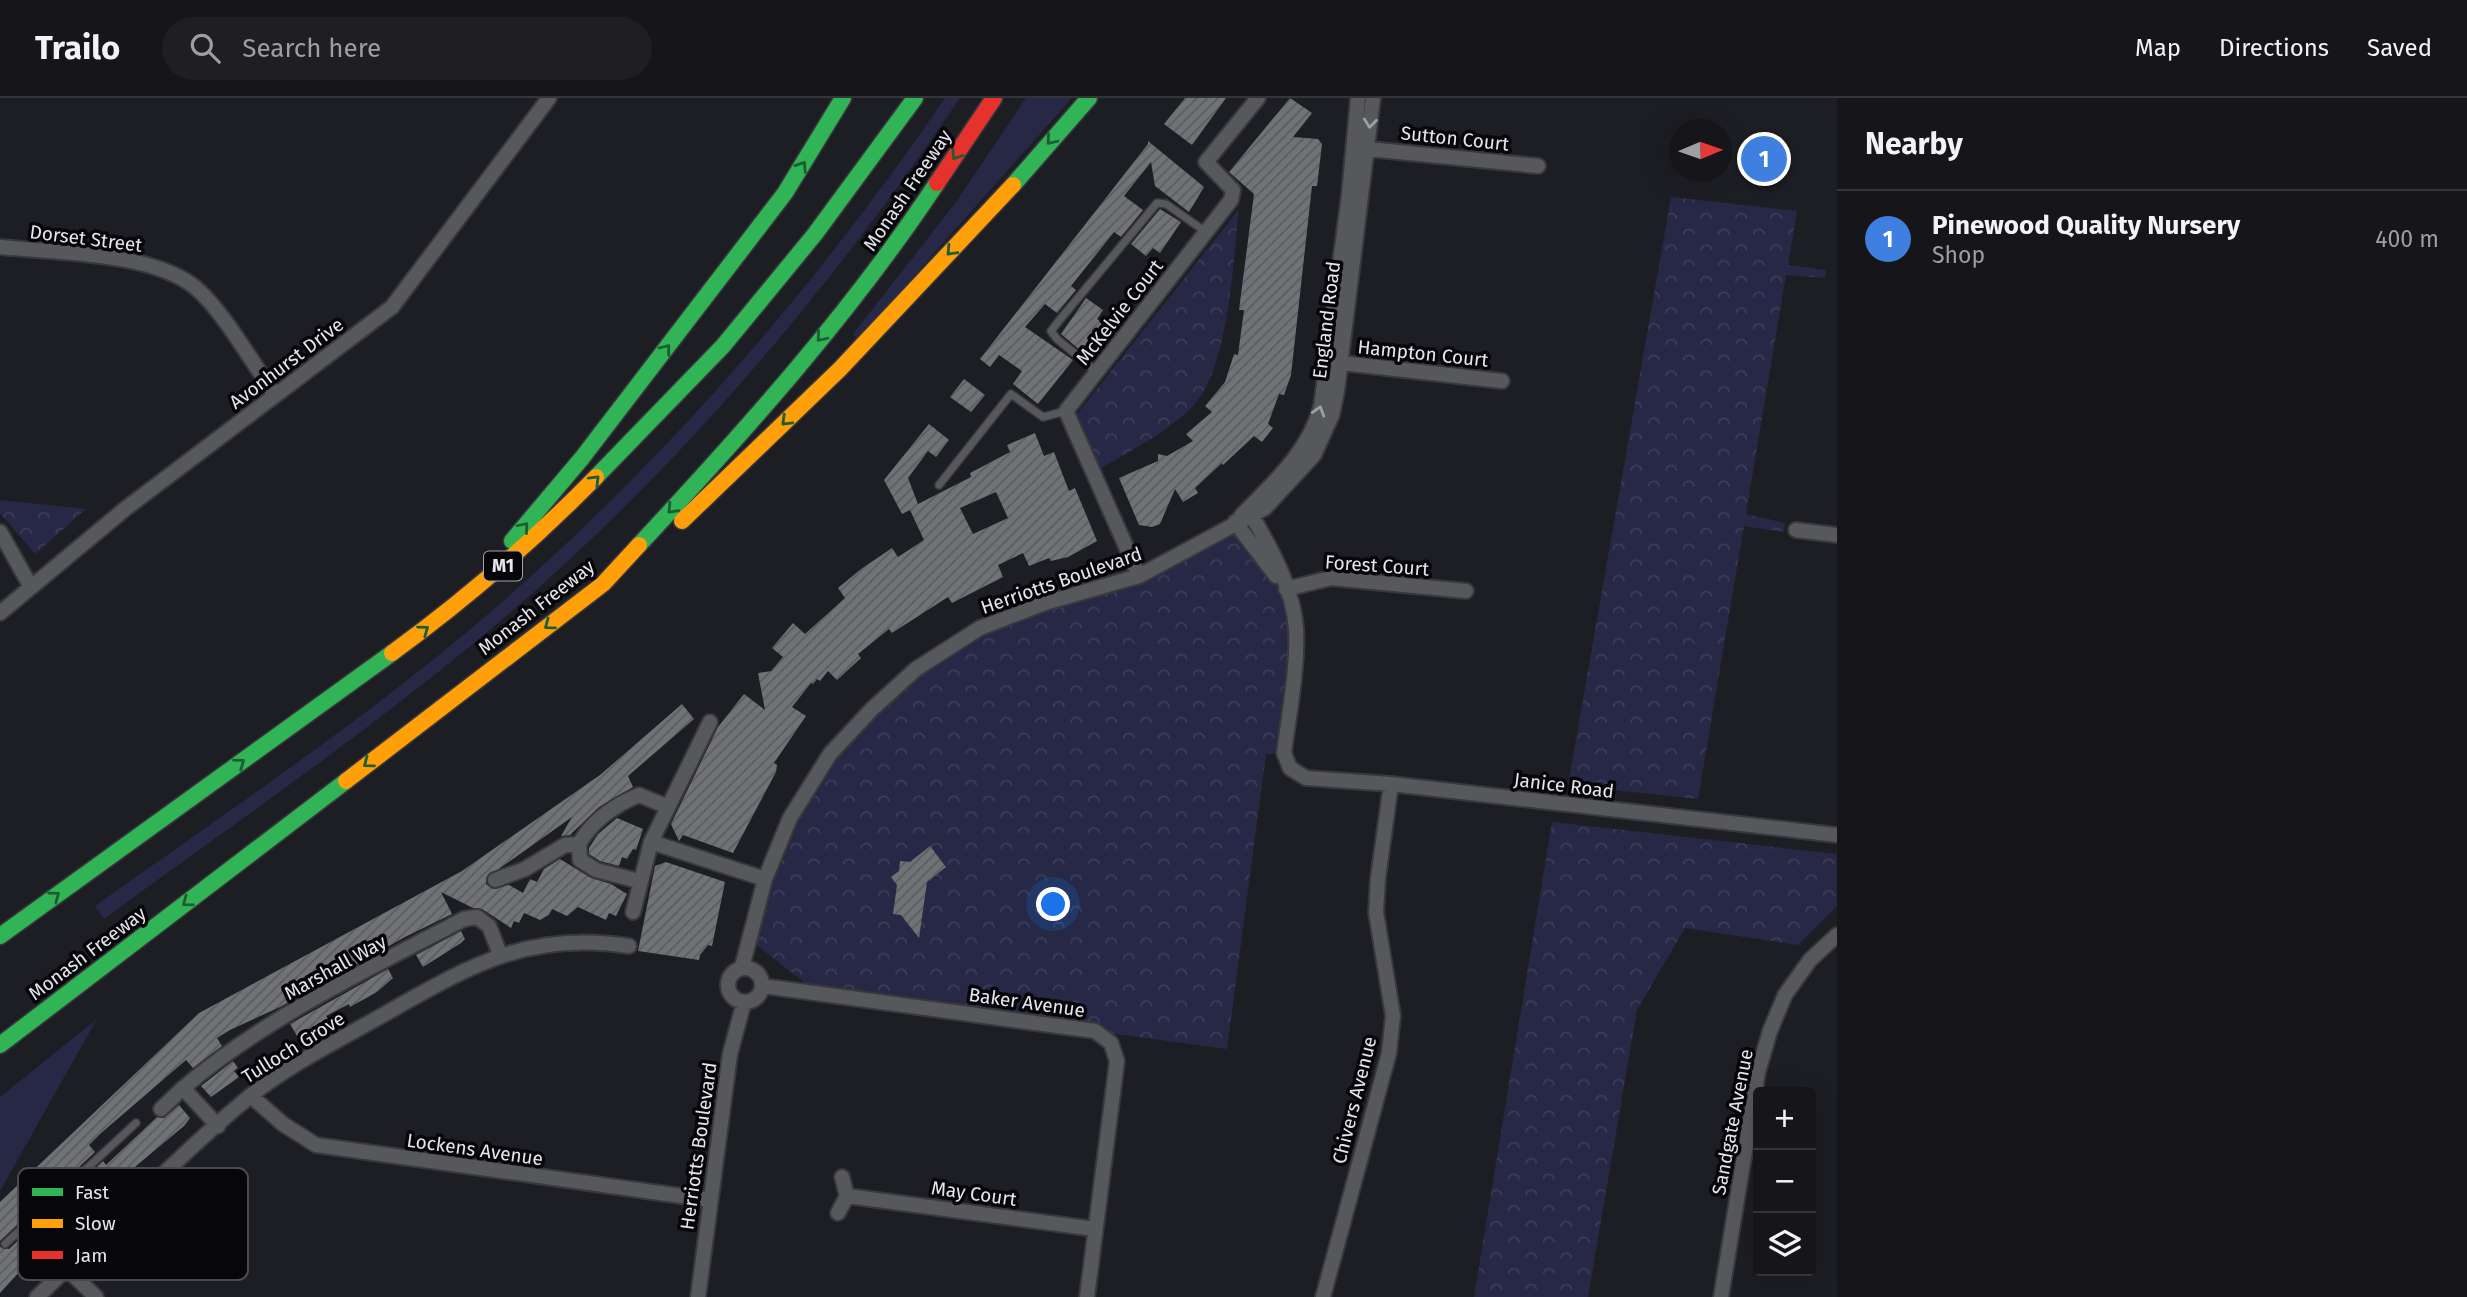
<!DOCTYPE html>
<html lang="en">
<head>
<meta charset="utf-8">
<style>
	body { margin:0; font-family:"Fira Sans",sans-serif; background:#1f1f23; color:#f1f3f6 }
	.controls { position:absolute; right:21px; bottom:21px; display:grid; overflow:hidden; border-radius:7px; box-shadow:0 7px 28px #0002 }
	.controls button { width:63px; height:63px; display:grid; place-items:center; padding:0; border:0; border-bottom:2px solid #353539; background:#16161a; color:#f1f3f6; font:35px sans-serif }
	.compass { position:absolute; left:1669px; top:21px; width:63px; height:63px; border-radius:50%; background:#16161a; box-shadow:0 7px 28px #0002; rotate:88deg }
	.you { position:absolute; left:1054px; top:807px; width:24px; height:24px; margin:-18px; border:5px solid #fff; border-radius:50%; background:#1a73e8; box-shadow:0 0 0 10px #1a73e833 }
	.badge { display:grid; place-items:center; width:46px; height:46px; border-radius:50%; background:#8c9099; color:#fff; font-size:23px; font-weight:700 }
	.pin { position:absolute; translate:-50% -50%; border:4px solid #fff; box-shadow:0 2px 7px #0006 }
	.list { margin:0; padding:0; list-style:none }
	h2 { display:flex; justify-content:space-between; align-items:center; height:91px; margin:0; padding:0 28px; font-size:30px }
	h2 small { font-size:23px; font-weight:400; color:#9e9fa2 }
	.list li { display:grid; grid-template-columns:46px 1fr auto; gap:21px; align-items:center; box-sizing:border-box; height:98px; padding:0 28px; border-top:2px solid #353539 }
	.list b { display:block; font-size:26px; white-space:nowrap }
	.list p { margin:0; font-size:23px; white-space:nowrap; color:#9e9fa2 }
	.list em { font-size:23px; font-style:normal; color:#9e9fa2 }
	.icon { flex:none; width:38px; height:38px; fill:none; stroke:currentColor; stroke-width:2; stroke-linecap:round; stroke-linejoin:round }
	.map { position:relative; flex:none; width:1837px; height:1199px; overflow:hidden }
	header { display:flex; align-items:center; gap:42px; box-sizing:border-box; height:98px; padding:0 35px; background:#16161a; border-bottom:2px solid #353539 }
	header strong { font-size:33px }
	nav { display:flex; gap:38px; margin-inline-start:auto; font-size:24px }
	.search { width:490px; height:63px; background:#1f1f23; display:flex; align-items:center; gap:18px; box-sizing:border-box; padding:0 24px; border-radius:38px; color:#9e9fa2; font-size:26px }
	main { display:flex }
	aside { flex:1; background:#16161a }
	.map>svg:first-child { display:block }
	.grass { fill:#262846 }
	.park { fill:url(#park-crowns) }
	.building { fill:url(#building-hatch); fill-rule:evenodd }
	.lines { fill:none; stroke-linecap:round; stroke-linejoin:round }
	.lane-casing { stroke:#38383d; stroke-width:10 }
	.street-casing { stroke:#38383d; stroke-width:18 }
	.fast-casing { stroke:#38383d; stroke-width:19 }
	.slow-casing { stroke:#38383d; stroke-width:19 }
	.jam-casing { stroke:#38383d; stroke-width:19 }
	.lane { stroke:#57585b; stroke-width:7 }
	.street { stroke:#57585b; stroke-width:14 }
	.fast { stroke:#30b455; stroke-width:16 }
	.slow { stroke:#ff9f0a; stroke-width:16 }
	.jam { stroke:#e5322d; stroke-width:16 }
	.oneway { stroke:#9ea0a4 }
	.oneway2 { stroke:#1c5e30 }
	.labels { text-anchor:middle; stroke-width:7; stroke-linejoin:round; paint-order:stroke }
	.shield { fill:#07070b; stroke:#a3a4a9; stroke-width:2 }
	.shield-label { font-size:18px; font-weight:bold; fill:#e6e7ed }
	.street-label { font-size:19px; fill:#e6e7ed; stroke:#07070b }
	.key { fill:#07070b; stroke:#4a4a4f; stroke-width:2 }
	.key-label { font-size:19px; fill:#e6e7ed }
</style>
</head>
<body>
<header>
<strong>Trailo</strong>
<div class="search"><svg class="icon" aria-label="search" viewBox="0 0 24 24"><circle cx="10" cy="10" r="6"/><path d="M15 15l6 6"/></svg>Search here</div>
<nav><a>Map</a><a>Directions</a><a>Saved</a></nav>
</header>
<main>
<div class="map">
<svg width="1837" height="1199" viewBox="0 0 1837 1199">
	<defs>
		<pattern id="park-crowns" width="20" height="18" patternUnits="userSpaceOnUse" patternTransform="scale(1.75)"><rect width="20" height="18" fill="#262846"/><path d="M2 6a3 3 0 1 1 6 0M12 15a3 3 0 1 1 6 0" fill="none" stroke="#3b3d58"/></pattern>
		<pattern id="building-hatch" width="6" height="6" patternUnits="userSpaceOnUse" patternTransform="scale(1.75)"><rect width="6" height="6" fill="#717276"/><path d="M-1 1l2-2M0 6l6-6M5 7l2-2" fill="none" stroke="#5b5c5e"/></pattern>
	</defs>
	<rect width="100%" height="100%" fill="#1d1e23"/>
	<!-- grass -->
	<path class="grass" d="M945,0H960C825,200 665,387 479,541C359,640 230,729 104,821L95,808C225,715 359,626 481,522C659,370 813,193 945,0Z
		M1026,0H1072L858,241L853,236L956,104Z
		M97,921L0,1093V999Z"/>
	<!-- park -->
	<path class="park" d="M1671,99L1797,113L1788,167L1826,172L1825,180L1786,177L1746,416L1785,425L1784,434L1744,428L1698,701L1568,687Z
		M1239,111C1233,162 1229,271 1193,308C1167,335 1131,352 1100,371L1077,316Z
		M0,402L86,411L35,456L0,415Z
		M1235,424L1286,491L1293,512L1284,655L1266,656L1227,951L819,896L749,841L790,720L872,611L980,530L1139,478Z
		M1552,724L1837,756V808L1798,847L1685,830L1637,912L1588,1199H1474Z"/>
	<!-- building -->
	<path class="building" d="M1185,0H1226L1192,47L1164,26Z
		M1290,0L1312,15L1293,39L1318,41L1322,46L1317,88H1312L1291,277L1284,297L1279,296L1268,326L1273,330L1262,344L1254,338L1223,367L1222,365L1195,390L1198,395L1183,404L1175,391L1160,426L1152,429L1139,427L1119,380L1158,363V356L1167,358L1193,343L1186,336L1212,314L1205,308L1225,284L1234,256L1238,257L1244,212H1239L1254,96L1229,74Z
		M1148,43L1204,89L1189,114L1155,88L1151,64L1124,98L1143,112L1121,139L1114,134L1071,188L1076,192L1057,215L1045,206L1025,229L1073,262L1038,306L1013,286L1022,273L999,257L990,269L980,261L1148,46Z
		M1160,111L1181,124L1160,155L1153,150L1146,158L1131,146Z
		M1086,200L1103,212L1097,221L1104,226L1081,253L1061,236Z
		M964,281L985,297L971,314L950,299Z
		M929,326L949,342L936,359L928,353L908,380L918,406L971,379L970,375L1010,354L1007,347L1035,335L1044,358L1054,354L1069,393L1075,390L1097,443L1068,459L1051,463L1049,460L1029,468L1023,455L998,467L1003,479L952,505L948,499L892,535L889,531L858,556L861,560L837,582L828,573L820,583L817,581L813,586L811,585L792,609L806,618L774,665L777,667L776,674L733,755L683,737L679,743L671,726L718,629L744,596L765,612L758,575L771,573L783,559L772,550L793,525L805,536L845,500L838,490L861,471L892,450L898,459L924,442L910,412L902,416L884,382ZM996,394L1008,420L973,436L960,410Z
		M682,606L694,621L628,678L633,689L599,709L570,737L561,738L572,719L486,780V786L493,791L509,787L523,795L530,781L537,784L544,771L560,761L591,780L611,786L627,796L616,818L609,815L606,822L578,809L567,818L552,811L549,817L540,822L524,815L519,825L514,823L511,830L482,811L473,810L441,794L452,816L405,839L280,909L230,932L217,940L222,948L193,970L186,962L100,1036L89,1047L95,1054L0,1143V1104L199,915L462,773L600,677Z
		M617,720L643,731L636,752L633,751L627,761L622,759L619,768L600,763L589,756V750L598,736Z
		M930,748L946,769L927,784L919,840L901,817L893,816L897,787L891,779L899,773L900,763L910,764Z
		M666,764L725,784L712,848L708,847L700,857L699,862L638,853L655,768Z
		M461,833L465,841L461,845L423,869L416,857Z
		M388,871L393,880L377,894L350,909L349,906L326,918L328,921L297,938L290,926Z
		M233,963L238,970L234,973L239,979L211,999L201,988Z
		M179,1007L190,1020L184,1028L112,1088L109,1085L94,1100L80,1085L103,1063L106,1067L157,1019L164,1020Z
		M71,1093L85,1108L66,1125L68,1128L60,1135L62,1137L32,1160L0,1195V1149L9,1151Z"/>
	<g class="lines">
		<defs>
			<path id="lane" d="M1096,273L1057,241L1051,233L1058,224L1157,105L1166,106L1206,134
				M939,387L1011,296L1043,319L1066,313
				M72,1085L112,1128
				M5,1146L136,1025"/>
			<path id="street" d="M1358,50L1538,68
				M0,149C56,155 153,154 196,190C223,213 254,267 275,297
				M1333,264L1502,283
				M1248,411C1269,447 1293,488 1296,531C1298,571 1289,615 1284,655L1290,670L1306,680L1391,686L1837,737
				M1241,418C1274,384 1307,356 1321,309L1349,97L1358,0
				M1235,424L1276,478
				M1796,432L1837,437
				M0,434L31,489
				M1139,478L1066,313L1231,102L1233,92L1206,64L1258,0
				M1286,491L1331,480L1466,493
				M0,515L125,411L392,209L549,0
				M651,744L765,781
				M579,746L580,762L596,772L639,783
				M495,782L525,771L565,747L579,746C592,723 615,707 639,697L666,708
				M633,814L651,744L710,624
				M742,869L765,781L790,720L830,656L872,611L916,571L980,530L1045,505L1139,478L1265,410L1314,357L1332,317L1337,293L1373,0
				M728 887a17 17 0 1 1 34 0a17 17 0 1 1-34 0Z
				M762,888L1095,933L1111,945L1117,963L1087,1199
				M251,998L283,1026L316,1047L710,1102
				M161,1011L183,990
				M218,1028L183,990C266,919 367,872 464,821L477,819L489,828L500,856
				M842,1079L847,1098
				M838,1115L847,1098L1095,1131
				M67,1171L96,1199
				M37,1199C106,1134 176,1059 249,999C291,965 343,940 390,913C473,866 530,833 629,848
				M698,1199L730,956L744,904
				M1323,1199L1389,955L1393,918L1376,814L1378,780L1391,686
				M1721,1199L1758,974L1770,933L1785,897L1810,862L1837,837"/>
			<path id="fast" d="M1013,87L1089,0
				M596,379L723,248L815,136L915,0
				M512,443L582,360L785,95L843,0
				M639,447C745,333 851,215 937,85
				M0,838L392,555
				M0,947L346,683"/>
			<path id="slow" d="M682,423L840,271L1013,87
				M392,555C465,502 533,443 596,379
				M346,683L603,486L639,447"/>
			<path id="jam" d="M937,85L994,0"/>
		</defs>
		<!-- lane casing -->
		<use href="#lane" class="lane-casing"/>
		<!-- street casing -->
		<use href="#street" class="street-casing"/>
		<!-- fast casing -->
		<use href="#fast" class="fast-casing"/>
		<!-- slow casing -->
		<use href="#slow" class="slow-casing"/>
		<!-- jam casing -->
		<use href="#jam" class="jam-casing"/>
		<!-- lane -->
		<use href="#lane" class="lane"/>
		<!-- street -->
		<use href="#street" class="street"/>
		<!-- fast -->
		<use href="#fast" class="fast"/>
		<!-- slow -->
		<use href="#slow" class="slow"/>
		<!-- jam -->
		<use href="#jam" class="jam"/>
	</g>
	<!-- one-way arrows -->
	<defs><path id="oneway-chevron" d="M-2-3.5L2.5 0L-2 3.5" fill="none" stroke-width="1.6" stroke-linecap="round" stroke-linejoin="round" transform="scale(1.75)"/></defs>
	<g class="oneway">
		<use href="#oneway-chevron" transform="translate(1370 25) rotate(96)"/>
		<use href="#oneway-chevron" transform="translate(1319 313) rotate(-73)"/>
	</g>
	<g class="oneway2">
		<use href="#oneway-chevron" transform="translate(1051 42) rotate(130)"/>
		<use href="#oneway-chevron" transform="translate(956 57) rotate(124)"/>
		<use href="#oneway-chevron" transform="translate(802 68) rotate(-57)"/>
		<use href="#oneway-chevron" transform="translate(951 153) rotate(133)"/>
		<use href="#oneway-chevron" transform="translate(821 239) rotate(130)"/>
		<use href="#oneway-chevron" transform="translate(666 251) rotate(-52)"/>
		<use href="#oneway-chevron" transform="translate(786 323) rotate(136)"/>
		<use href="#oneway-chevron" transform="translate(595 382) rotate(-45)"/>
		<use href="#oneway-chevron" transform="translate(672 411) rotate(133)"/>
		<use href="#oneway-chevron" transform="translate(524 429) rotate(-50)"/>
		<use href="#oneway-chevron" transform="translate(549 527) rotate(143)"/>
		<use href="#oneway-chevron" transform="translate(424 532) rotate(-36)"/>
		<use href="#oneway-chevron" transform="translate(240 665) rotate(-36)"/>
		<use href="#oneway-chevron" transform="translate(368 665) rotate(143)"/>
		<use href="#oneway-chevron" transform="translate(55 798) rotate(-36)"/>
		<use href="#oneway-chevron" transform="translate(187 804) rotate(143)"/>
	</g>
	<g class="labels">
		<!-- shield labels -->
		<rect class="shield" x="484" y="453.5" width="38" height="29" rx="5"/>
		<g class="shield-label">
			<text x="503" y="474">M1</text>
		</g>
		<!-- street labels -->
		<g class="street-label">
			<text transform="translate(1455 40) rotate(6)" y="7">Sutton Court</text>
			<text transform="translate(907 92) rotate(-56)" y="7">Monash Freeway</text>
			<text transform="translate(86 140) rotate(7)" y="7">Dorset Street</text>
			<text transform="translate(1119 214) rotate(-52)" y="7">McKelvie Court</text>
			<text transform="translate(1326 222) rotate(-83)" y="7">England Road</text>
			<text transform="translate(1423 255) rotate(6)" y="7">Hampton Court</text>
			<text transform="translate(286 265) rotate(-37)" y="7">Avonhurst Drive</text>
			<text transform="translate(1377 467) rotate(4)" y="7">Forest Court</text>
			<text transform="translate(1061 482) rotate(-19)" y="7">Herriotts Boulevard</text>
			<text transform="translate(536 509) rotate(-38)" y="7">Monash Freeway</text>
			<text transform="translate(1564 687) rotate(7)" y="7">Janice Road</text>
			<text transform="translate(87 855) rotate(-37)" y="7">Monash Freeway</text>
			<text transform="translate(335 869) rotate(-29)" y="7">Marshall Way</text>
			<text transform="translate(1027 904) rotate(8)" y="7">Baker Avenue</text>
			<text transform="translate(293 949) rotate(-32)" y="7">Tulloch Grove</text>
			<text transform="translate(1354 1002) rotate(-76)" y="7">Chivers Avenue</text>
			<text transform="translate(1732 1024) rotate(-79)" y="7">Sandgate Avenue</text>
			<text transform="translate(698 1048) rotate(-82)" y="7">Herriotts Boulevard</text>
			<text transform="translate(475 1051) rotate(8)" y="7">Lockens Avenue</text>
			<text transform="translate(974 1095) rotate(8)" y="7">May Court</text>
		</g>
	</g>
	<!-- legend -->
	<rect x="18" y="1070" width="230" height="112" rx="10" class="key"/>
	<rect x="32" y="1090" width="31" height="8" fill="#30b455"/>
	<rect x="32" y="1121" width="31" height="9" fill="#ff9f0a"/>
	<rect x="32" y="1153" width="31" height="8" fill="#e5322d"/>
	<g class="key-label">
		<text x="75" y="1101">Fast</text>
		<text x="75" y="1132">Slow</text>
		<text x="75" y="1164">Jam</text>
	</g>
</svg>
<div class="controls">
<button>+</button>
<button>−</button>
<button><svg class="icon" aria-label="layers" viewBox="0 0 24 24"><path d="M12 4l9 5-9 5-9-5zM3 14l9 5 9-5"/></svg></button>
</div>
<svg class="compass" viewBox="-18 -18 36 36"><path d="M0-13l5 13h-10z" fill="#e53935"/><path d="M0 13l5-13h-10z" fill="#9e9fa2"/></svg>
<div class="you"></div>
<div class="pin badge" style="left:1764px;top:61px;background:#3f7fe0">1</div>
</div>
<aside>
<h2>Nearby<small></small></h2>
<ul class="list">
<li><span class="badge" style="background:#3f7fe0">1</span><div><b>Pinewood Quality Nursery</b><p>Shop</p></div><em>400 m</em></li>
</ul>
</aside>
</main>
</body>
</html>
